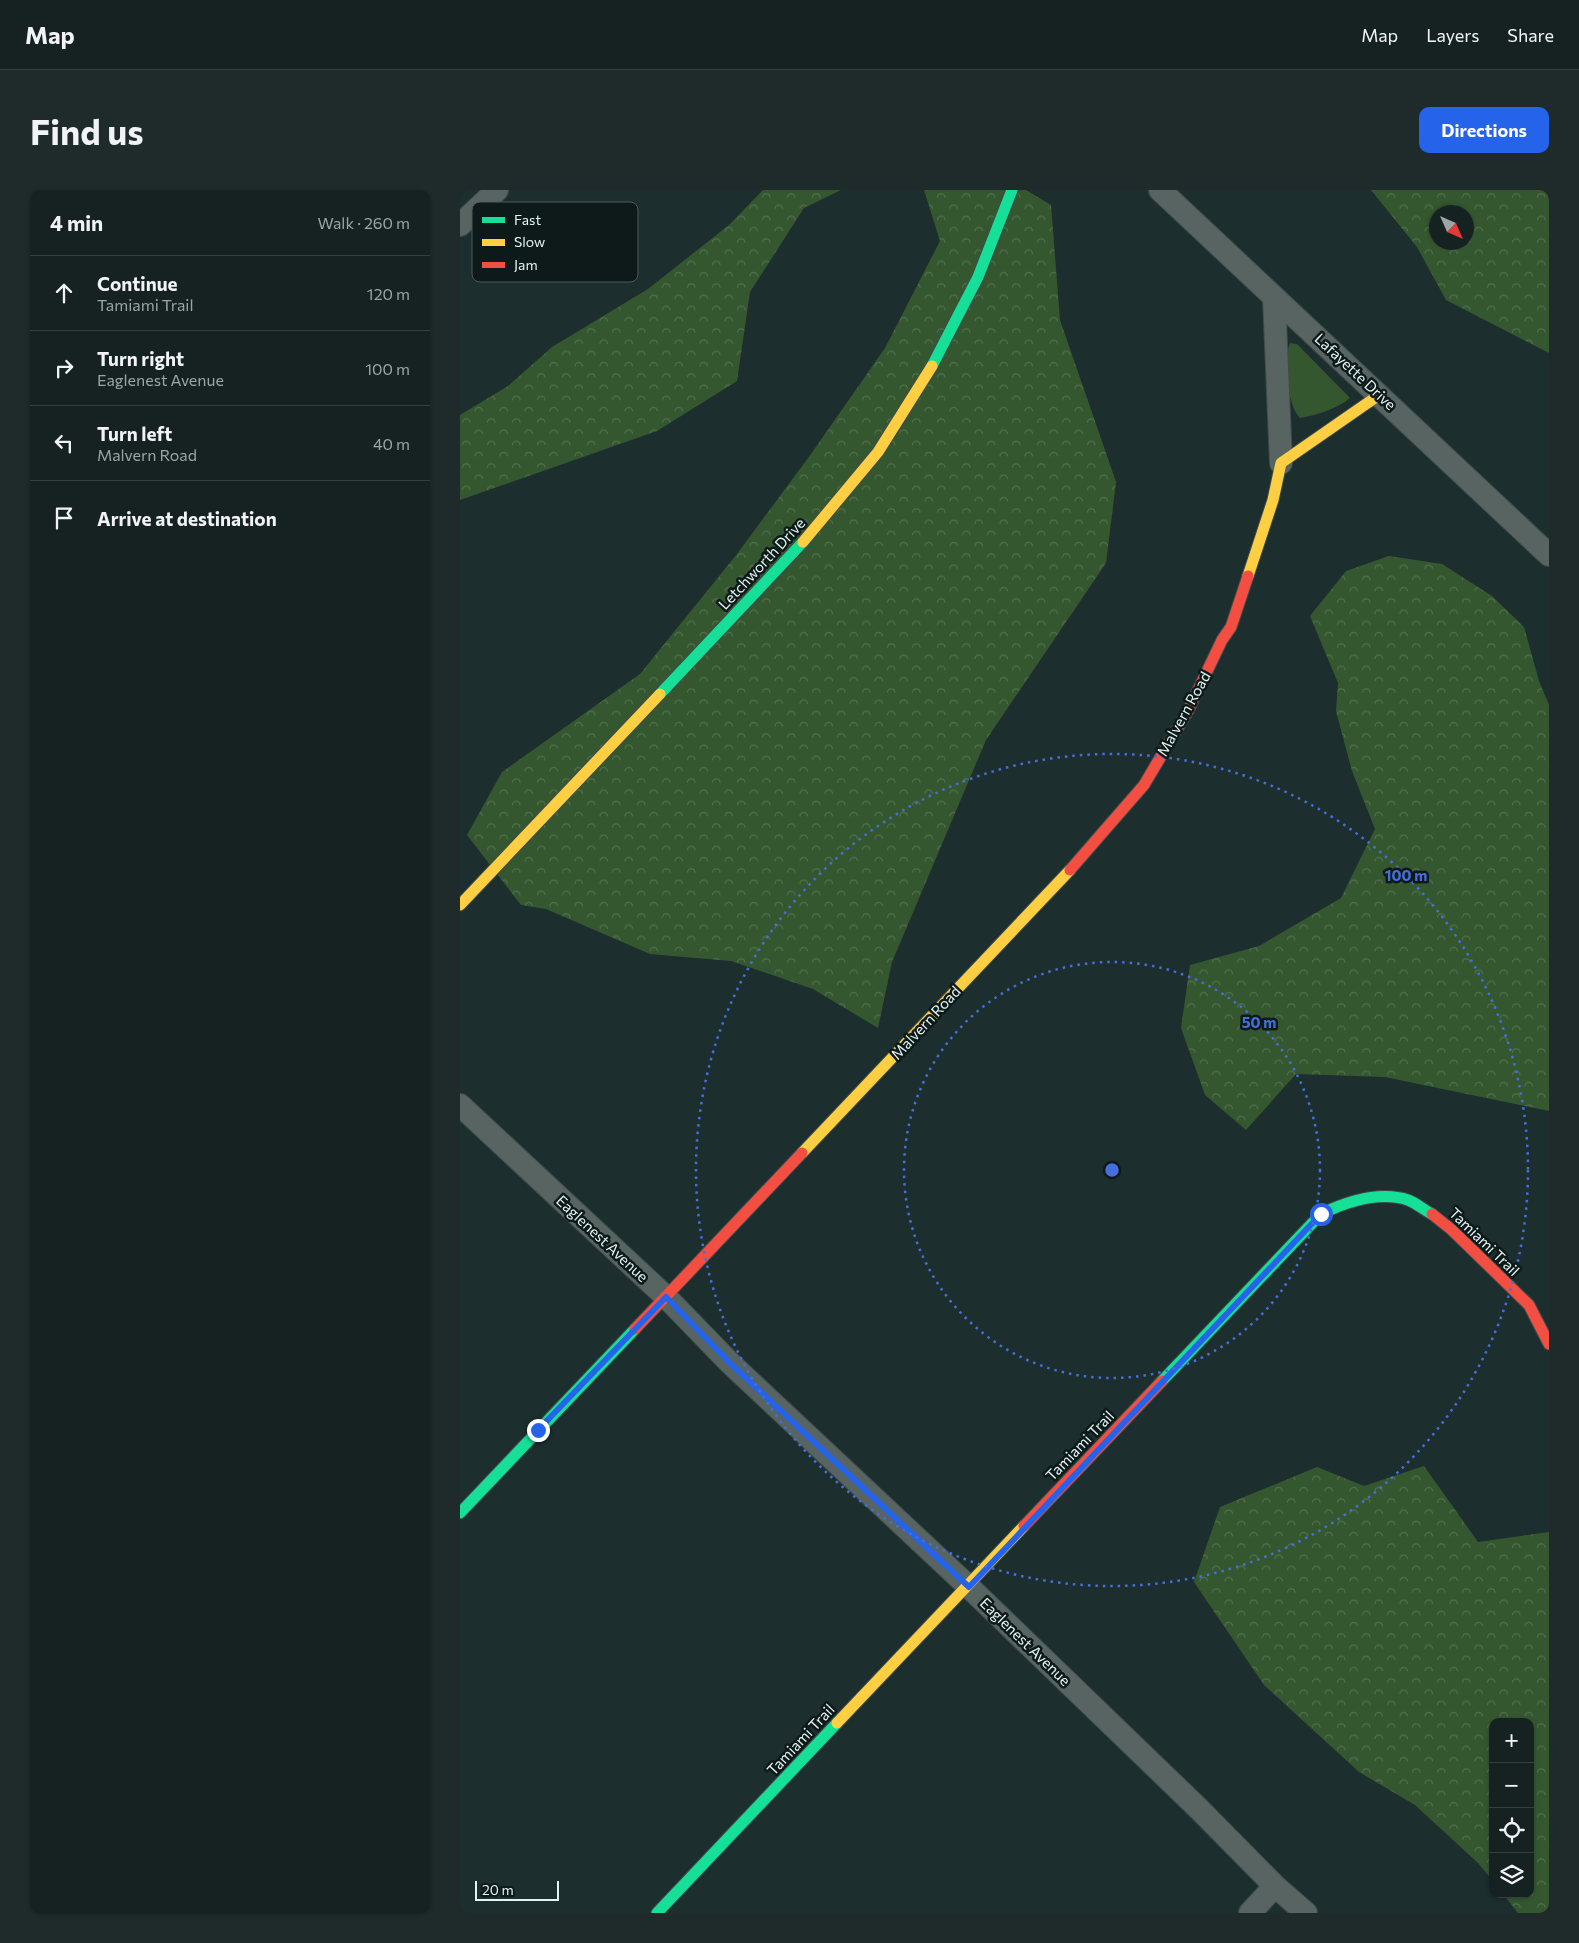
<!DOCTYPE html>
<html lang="en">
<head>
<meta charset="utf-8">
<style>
	body { margin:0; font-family:Commissioner,sans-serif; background:#1f2a2a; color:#f1f3f6 }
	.controls { position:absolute; right:15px; bottom:15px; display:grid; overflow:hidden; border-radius:10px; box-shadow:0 1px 4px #0004 }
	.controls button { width:45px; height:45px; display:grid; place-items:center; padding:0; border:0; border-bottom:1px solid #353f40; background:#162222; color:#f1f3f6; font:25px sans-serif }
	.compass { position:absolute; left:969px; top:15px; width:45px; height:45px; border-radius:50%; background:#162222; box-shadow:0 1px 4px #0004; rotate:135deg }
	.scale { position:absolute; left:15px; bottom:12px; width:84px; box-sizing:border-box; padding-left:5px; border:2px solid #e3f4f3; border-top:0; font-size:14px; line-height:18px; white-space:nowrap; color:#e3f4f3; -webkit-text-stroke:4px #0d1a19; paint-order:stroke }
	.stop { position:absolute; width:15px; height:15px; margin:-11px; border:4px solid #2563eb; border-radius:50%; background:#fff }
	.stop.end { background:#2563eb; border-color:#fff; box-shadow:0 1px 5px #0008 }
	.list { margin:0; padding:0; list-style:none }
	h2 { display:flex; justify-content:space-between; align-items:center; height:65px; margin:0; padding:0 20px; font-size:21px }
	h2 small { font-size:16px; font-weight:400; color:#9ea4a5 }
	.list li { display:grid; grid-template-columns:32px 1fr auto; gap:15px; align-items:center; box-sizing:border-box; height:75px; padding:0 20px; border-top:1px solid #353f40 }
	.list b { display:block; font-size:19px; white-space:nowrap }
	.list p { margin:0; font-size:16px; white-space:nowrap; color:#9ea4a5 }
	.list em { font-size:16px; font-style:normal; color:#9ea4a5 }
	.icon { flex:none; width:28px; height:28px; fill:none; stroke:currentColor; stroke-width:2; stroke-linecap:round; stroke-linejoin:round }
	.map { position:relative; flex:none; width:1089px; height:1723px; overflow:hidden; border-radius:10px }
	header { display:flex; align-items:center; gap:30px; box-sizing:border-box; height:70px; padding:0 25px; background:#162222; border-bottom:1px solid #353f40 }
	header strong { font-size:24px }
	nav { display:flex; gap:28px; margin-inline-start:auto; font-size:18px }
	.intro { display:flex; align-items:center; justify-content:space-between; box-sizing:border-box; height:120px; padding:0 30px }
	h1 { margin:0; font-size:35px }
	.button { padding:12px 22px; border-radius:10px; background:#2563eb; color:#fff; font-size:18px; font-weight:700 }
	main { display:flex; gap:30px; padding:0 30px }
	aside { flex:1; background:#162222; border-radius:10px; box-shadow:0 1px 4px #0004 }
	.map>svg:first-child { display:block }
	.grass { fill:#355730 }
	.forest { fill:url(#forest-crowns); fill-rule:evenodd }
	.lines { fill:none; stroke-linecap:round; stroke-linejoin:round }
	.street-casing { stroke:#3e4c4c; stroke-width:24 }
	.fast-casing { stroke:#3e4c4c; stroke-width:13 }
	.slow-casing { stroke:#3e4c4c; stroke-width:13 }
	.jam-casing { stroke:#3e4c4c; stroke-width:13 }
	.street { stroke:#586461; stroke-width:22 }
	.fast { stroke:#16e098; stroke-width:11 }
	.slow { stroke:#ffcf43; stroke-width:11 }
	.jam { stroke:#f24e42; stroke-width:11 }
	.route { stroke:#2563eb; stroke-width:6 }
	.ring { fill:none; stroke:#456fdd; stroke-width:2.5; stroke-dasharray:2.5 5 }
	.labels { text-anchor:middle; stroke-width:5; stroke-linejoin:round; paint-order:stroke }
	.street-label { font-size:15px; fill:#e3f4f3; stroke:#0d1a19 }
	.key { fill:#0d1a19; stroke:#4d5b5a; stroke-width:1 }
	.key-label { font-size:14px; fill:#e3f4f3 }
	.centre { fill:#456fdd; stroke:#0d1a19; stroke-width:2.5 }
	.ring-label { font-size:15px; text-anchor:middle; font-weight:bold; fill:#456fdd; stroke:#0d1a19; stroke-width:5; stroke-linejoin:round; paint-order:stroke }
</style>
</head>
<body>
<header>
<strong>Map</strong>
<nav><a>Map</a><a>Layers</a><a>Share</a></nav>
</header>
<div class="intro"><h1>Find us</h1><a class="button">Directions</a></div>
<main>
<aside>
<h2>4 min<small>Walk · 260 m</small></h2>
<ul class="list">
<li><svg class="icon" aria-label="ahead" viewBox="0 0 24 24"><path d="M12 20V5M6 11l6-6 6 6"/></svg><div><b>Continue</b><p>Tamiami Trail</p></div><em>120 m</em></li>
<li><svg class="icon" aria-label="right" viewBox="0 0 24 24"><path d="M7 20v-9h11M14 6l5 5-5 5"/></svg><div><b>Turn right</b><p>Eaglenest Avenue</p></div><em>100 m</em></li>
<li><svg class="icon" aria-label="left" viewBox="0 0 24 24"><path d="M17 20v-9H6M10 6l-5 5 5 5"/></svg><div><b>Turn left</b><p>Malvern Road</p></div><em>40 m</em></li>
<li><svg class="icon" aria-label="arrive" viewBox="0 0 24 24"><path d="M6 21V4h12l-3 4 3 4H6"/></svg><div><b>Arrive at destination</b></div></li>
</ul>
</aside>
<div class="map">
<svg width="1089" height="1723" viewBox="0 0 1089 1723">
	<defs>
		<pattern id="forest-crowns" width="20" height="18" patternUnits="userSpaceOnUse" patternTransform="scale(1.25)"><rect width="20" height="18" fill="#355730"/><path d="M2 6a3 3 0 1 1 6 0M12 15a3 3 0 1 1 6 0" fill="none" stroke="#52704e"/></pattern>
	</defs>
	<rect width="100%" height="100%" fill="#1d2e2e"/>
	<!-- grass -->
	<path class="grass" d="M830,153L837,154L890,208C877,219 857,225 840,228C827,216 823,168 830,153Z"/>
	<!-- forest -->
	<path class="forest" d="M303,0H381L344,18L290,102L277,191L197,241L0,310V225L48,196L92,157L188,99L269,35Z
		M464,0H566L591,15L600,130L656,292L646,373L526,550L432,772L418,838L353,799L271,771L190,764L86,719L61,715L7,645L42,582L180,484L277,364L351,264L425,158L480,51Z
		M911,0H1089V163L986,110L957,57ZM1006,22V52H976V22Z
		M929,366L982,374L1032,406L1064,437L1079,491L1089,515V921L925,887L836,884L786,940L745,905L721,838L730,775L799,756L881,708L915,639L892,581L876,521L878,493L850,426L886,381Z
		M964,1276L1018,1352L1089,1342V1723H1058L1043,1704H1070V1532H1033V1691L1018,1673L955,1615L899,1582L804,1495L734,1392L760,1317L857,1277L904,1296Z"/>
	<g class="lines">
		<defs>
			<path id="street" d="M700,0L1089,365
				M0,35L37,0
				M814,107L821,273
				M0,915L206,1107L270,1173L509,1397L739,1619L815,1696L846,1723
				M790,1723L815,1696"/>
			<path id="fast" d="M472,176L518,87L552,0
				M200,504L343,352
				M702,1191L861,1024C886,1012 920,1001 948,1010C956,1013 964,1020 972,1024
				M0,1323L175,1139
				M197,1723L377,1533"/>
			<path id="slow" d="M343,352L418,262L472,176
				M788,386L813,310L821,273L919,205
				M0,715L200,504
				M342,963L610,680
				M377,1533L564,1336"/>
			<path id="jam" d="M610,680L684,595L729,519L762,450L771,437L788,386
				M972,1024L992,1040L1069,1115L1089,1154
				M175,1139L342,963
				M564,1336L702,1191"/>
		</defs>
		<!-- street casing -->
		<use href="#street" class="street-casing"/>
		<!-- fast casing -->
		<use href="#fast" class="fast-casing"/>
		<!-- slow casing -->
		<use href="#slow" class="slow-casing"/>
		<!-- jam casing -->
		<use href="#jam" class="jam-casing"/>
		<!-- street -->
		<use href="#street" class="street"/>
		<!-- fast -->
		<use href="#fast" class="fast"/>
		<!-- slow -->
		<use href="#slow" class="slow"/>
		<!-- jam -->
		<use href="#jam" class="jam"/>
	</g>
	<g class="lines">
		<!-- route -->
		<path class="route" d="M78,1240L206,1107L270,1173L509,1397L861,1024"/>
	</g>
	<!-- distance rings -->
	<g class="ring">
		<circle cx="652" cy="980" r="208"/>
		<circle cx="652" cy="980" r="416"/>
	</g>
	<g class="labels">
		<!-- street labels -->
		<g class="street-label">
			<text transform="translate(895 182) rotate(43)" y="5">Lafayette Drive</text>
			<text transform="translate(302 374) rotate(-47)" y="5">Letchworth Drive</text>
			<text transform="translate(724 524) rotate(-61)" y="5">Malvern Road</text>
			<text transform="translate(466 833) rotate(-47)" y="5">Malvern Road</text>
			<text transform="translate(142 1049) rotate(43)" y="5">Eaglenest Avenue</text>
			<text transform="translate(1024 1052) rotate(44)" y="5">Tamiami Trail</text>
			<text transform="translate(620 1256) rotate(-46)" y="5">Tamiami Trail</text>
			<text transform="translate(565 1452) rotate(44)" y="5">Eaglenest Avenue</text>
			<text transform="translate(341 1550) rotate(-47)" y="5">Tamiami Trail</text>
		</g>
	</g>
	<!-- legend -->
	<rect x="12" y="12" width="166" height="80" rx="8" class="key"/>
	<rect x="22" y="27" width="23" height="6" fill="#16e098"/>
	<rect x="22" y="49" width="23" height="7" fill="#ffcf43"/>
	<rect x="22" y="72" width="23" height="6" fill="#f24e42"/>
	<g class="key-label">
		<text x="54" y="35">Fast</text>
		<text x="54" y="57">Slow</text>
		<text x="54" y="80">Jam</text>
	</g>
	<circle cx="652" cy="980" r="8" class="centre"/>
	<g class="ring-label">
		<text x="946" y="691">100 m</text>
		<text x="799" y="838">50 m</text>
	</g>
</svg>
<div class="controls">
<button>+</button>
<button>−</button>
<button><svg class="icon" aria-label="locate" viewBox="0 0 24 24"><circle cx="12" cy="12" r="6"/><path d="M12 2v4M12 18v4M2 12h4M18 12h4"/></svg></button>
<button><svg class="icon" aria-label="layers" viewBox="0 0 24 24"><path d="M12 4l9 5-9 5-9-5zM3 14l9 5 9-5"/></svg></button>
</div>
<svg class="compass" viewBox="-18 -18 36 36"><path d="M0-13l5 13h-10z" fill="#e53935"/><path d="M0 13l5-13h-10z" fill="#9ea4a5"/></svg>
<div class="scale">20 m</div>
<div class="stop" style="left:861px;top:1024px"></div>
<div class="stop end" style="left:78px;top:1240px"></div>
</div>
</main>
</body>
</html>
